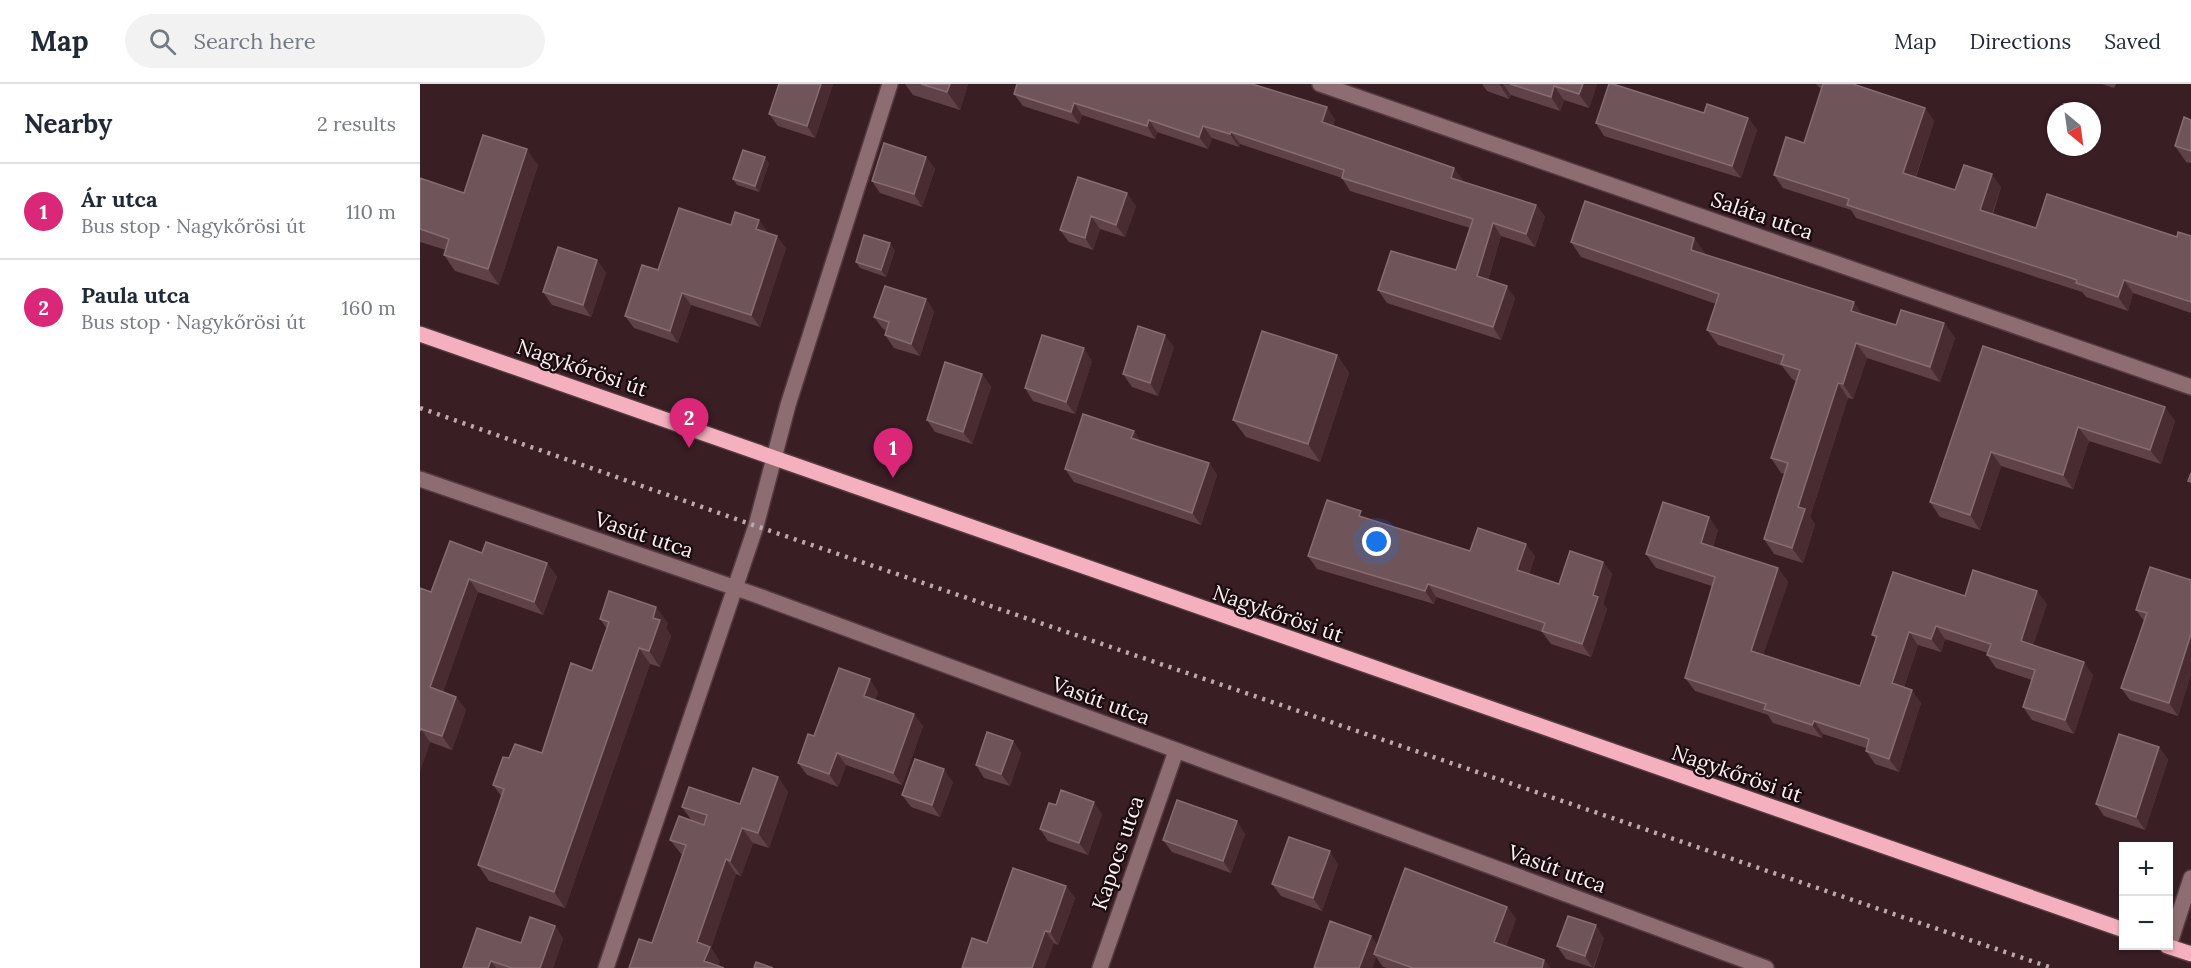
<!DOCTYPE html>
<html lang="en">
<head>
<meta charset="utf-8">
<style>
	body { margin:0; font-family:Lora,serif; background:#f2f2f3; color:#1f2937 }
	.controls { position:absolute; right:18px; bottom:18px; display:grid; overflow:hidden; border-radius:0px; box-shadow:0 2px 4px #0004 }
	.controls button { width:54px; height:54px; display:grid; place-items:center; padding:0; border:0; border-bottom:2px solid #e0e1e3; background:#fff; color:#1f2937; font:30px sans-serif }
	.compass { position:absolute; left:1627px; top:18px; width:54px; height:54px; border-radius:50%; background:#fff; box-shadow:0 2px 4px #0004; rotate:151deg }
	.you { position:absolute; left:957px; top:458px; width:21px; height:21px; margin:-15px; border:4px solid #fff; border-radius:50%; background:#1a73e8; box-shadow:0 0 0 9px #1a73e833 }
	.badge { display:grid; place-items:center; width:39px; height:39px; border-radius:50%; background:#db2777; color:#fff; font-size:20px; font-weight:700 }
	.pin { position:absolute; translate:-50% -50px; filter:drop-shadow(0 2px 3px #0008) }
	.pin::after { content:''; position:absolute; top:32px; width:21px; height:18px; background:inherit; clip-path:polygon(0 0,100% 0,50% 100%) }
	.list { margin:0; padding:0; list-style:none }
	h2 { display:flex; justify-content:space-between; align-items:center; height:78px; margin:0; padding:0 24px; font-size:26px }
	h2 small { font-size:20px; font-weight:400; color:#747a83 }
	.list li { display:grid; grid-template-columns:39px 1fr auto; gap:18px; align-items:center; box-sizing:border-box; height:96px; padding:0 24px; border-top:2px solid #e0e1e3 }
	.list b { display:block; font-size:22px; white-space:nowrap }
	.list p { margin:0; font-size:20px; white-space:nowrap; color:#747a83 }
	.list em { font-size:20px; font-style:normal; color:#747a83 }
	.icon { flex:none; width:33px; height:33px; fill:none; stroke:currentColor; stroke-width:2; stroke-linecap:round; stroke-linejoin:round }
	.map { position:relative; flex:none; width:1771px; height:884px; overflow:hidden }
	header { display:flex; align-items:center; gap:36px; box-sizing:border-box; height:84px; padding:0 30px; background:#fff; border-bottom:2px solid #e0e1e3 }
	header strong { font-size:28px }
	nav { display:flex; gap:33px; margin-inline-start:auto; font-size:21px }
	.search { width:420px; height:54px; background:#f2f2f3; display:flex; align-items:center; gap:15px; box-sizing:border-box; padding:0 21px; border-radius:33px; color:#747a83; font-size:22px }
	main { display:flex }
	aside { flex:1; background:#fff }
	.map>svg:first-child { display:block }
	.lines { fill:none; stroke-linecap:round; stroke-linejoin:round }
	.minor-casing { stroke:#553b41; stroke-width:18 }
	.major-casing { stroke:#553b41; stroke-width:18 }
	.minor { stroke:#8d6c72; stroke-width:15 }
	.major { stroke:#f4b0be; stroke-width:15 }
	.rail { stroke:#bdaaae; stroke-width:4.5; stroke-dasharray:3 6; stroke-linecap:butt }
	.wall { fill:#5e4248 }
	.shaded-wall { fill:#482c32 }
	.building { fill:#6f555a; stroke:#866d72; stroke-width:1.5 }
	.labels { text-anchor:middle; stroke-width:4.5; stroke-linejoin:round; paint-order:stroke }
	.street-label { font-size:21px; fill:#feeff1; stroke:#190c0f }
</style>
</head>
<body>
<header>
<strong>Map</strong>
<div class="search"><svg class="icon" aria-label="search" viewBox="0 0 24 24"><circle cx="10" cy="10" r="6"/><path d="M15 15l6 6"/></svg>Search here</div>
<nav><a>Map</a><a>Directions</a><a>Saved</a></nav>
</header>
<main>
<aside>
<h2>Nearby<small>2 results</small></h2>
<ul class="list">
<li><span class="badge">1</span><div><b>Ár utca</b><p>Bus stop · Nagykőrösi út</p></div><em>110 m</em></li>
<li><span class="badge">2</span><div><b>Paula utca</b><p>Bus stop · Nagykőrösi út</p></div><em>160 m</em></li>
</ul>
</aside>
<div class="map">
<svg width="1771" height="884" viewBox="0 0 1771 884">
	<rect width="100%" height="100%" fill="#391e24"/>
	<g class="lines">
		<defs>
			<path id="minor" d="M900,0L1771,303
				M0,395L336,511L1346,884
				M1749,862L1771,794
				M186,884L336,442L368,321L470,0
				M680,884L756,667"/>
			<path id="major" d="M0,250L1704,846
				M1747,862L1771,870"/>
		</defs>
		<!-- minor casing -->
		<use href="#minor" class="minor-casing"/>
		<!-- major casing -->
		<use href="#major" class="major-casing"/>
		<!-- minor -->
		<use href="#minor" class="minor"/>
		<!-- major -->
		<use href="#major" class="major"/>
		<!-- rail -->
		<path class="rail" d="M0,324L336,442L1632,884"/>
	</g>
	<!-- wall -->
	<path class="wall" d="M359,0H413L395,54L358,42L349,30Z
		M485,0H548L540,26L493,11Z
		M1062,0H1177L1169,24L1144,16L1140,27L1091,11L1089,15L1067,7Z
		M1396,0H1433L1505,24L1514,37L1496,93L1535,106L1581,103L1573,130L1616,144L1757,153L1771,152V229L1713,209L1708,227L1666,213L1662,208L1436,134L1431,126L1363,104L1354,91L1384,59L1402,5L1400,4Z
		M1682,0H1696L1694,4Z
		M594,10L915,35L913,42L1043,96L1042,97L1116,121L1125,133L1115,163L1081,152L1068,196L1095,214L1081,256L967,219L958,206L1036,186L1050,144L930,107L922,94L820,60L819,63L792,54L788,65L737,48L735,55L662,31L659,40L603,22Z
		M1284,29L1328,34L1337,46L1321,94L1184,52L1176,39Z
		M1771,36V79L1766,78L1755,62Z
		M506,73L515,85L502,123L460,109L452,97Z
		M349,79L339,108L317,101L313,95Z
		M118,81L79,201L35,187L24,171L26,166L0,158V94L44,109Z
		M658,93L716,122L705,153L680,145L673,166L649,158L640,146Z
		M311,141L348,148V149L366,164L340,243L271,221L258,259L214,244L205,232L238,186Z
		M1274,154L1285,170L1442,230L1476,241L1524,239L1535,254L1520,298L1447,274L1433,315L1428,314L1390,433L1395,440L1383,479L1354,470L1344,455L1365,390L1361,389L1351,374L1376,297L1372,295L1362,282L1298,261L1287,246L1296,220L1161,173L1151,158Z
		M475,166L466,193L440,184L436,178Z
		M177,176L186,189L171,233L132,221L123,208Z
		M506,215L514,228L500,272L474,264L465,251L466,246L463,245L454,233Z
		M1563,262L1755,337L1741,380L1669,357L1653,405L1581,382L1560,446L1520,433L1510,418Z
		M754,263L738,312L712,303L703,290Z
		M917,271L929,289L900,378L826,353L813,336Z
		M672,277L655,330L613,317L605,304Z
		M562,290L571,303L552,360L515,348L507,336Z
		M714,347L720,357L789,379L797,391L781,441L654,398L645,385Z
		M945,434L1050,467L1115,472L1109,490L1139,500L1183,478L1192,490L1183,520L1187,525L1171,573L1131,560L1122,548L1016,513L1014,520L897,485L888,472Z
		M1298,446L1293,463L1358,484L1368,498L1343,571L1440,602L1456,555L1452,551L1545,512L1627,520L1613,561L1673,591L1654,650L1612,636L1603,623L1612,596L1576,584L1567,571L1568,569L1525,555L1521,568L1498,561L1484,603L1501,619L1479,688L1455,680L1446,667V664L1403,650L1402,654L1353,639L1348,631L1275,607L1265,594L1292,502L1236,484L1226,470Z
		M62,469L127,479L137,493L123,531L58,508L23,608L36,613L46,626L32,666L10,658L0,687V504L11,508Z
		M1771,496V590L1758,632L1710,616L1701,604L1724,537L1716,526Z
		M180,535L248,539L246,544L251,552L240,583L230,580L145,824L69,797L58,781L82,713L73,701L89,674L122,669L172,587L187,545Z
		M458,608L455,616L503,642L482,701L426,681L418,703L387,691L378,679L394,652Z
		M593,657L601,669L590,702L564,694L556,681Z
		M1739,663L1748,676L1725,746L1684,732L1676,720Z
		M358,693L368,708L349,764L333,759L321,792L316,790L291,864L300,878L232,859L262,771L250,756L272,737L262,723L320,720Z
		M533,698L520,733L491,723L482,711Z
		M636,721L682,730L668,771L628,757L620,745Z
		M825,750L811,789L752,768L743,756Z
		M918,780L902,827L861,812L852,800Z
		M646,802L655,814L638,861L634,859H567Z
		M1087,823L1096,835L1086,862L1124,876L1130,884H967L963,883L956,873L952,884L951,852L957,861Z
		M135,842L143,855L133,884H43L101,859Z
		M1184,854L1174,884L1146,875L1137,862Z"/>
	<!-- shaded-wall -->
	<path class="shaded-wall" d="M401,0H413L395,54L387,42Z
		M530,0H548L540,26L527,8Z
		M1080,0H1083L1091,11L1089,15L1080,1Z
		M1163,0H1177L1169,24L1159,10Z
		M1134,2L1144,16L1140,27L1131,13Z
		M654,19L662,31L659,40L651,28Z
		M907,23L915,35L910,50L902,38Z
		M1505,24L1514,37L1492,103L1483,89Z
		M1328,34L1337,46L1321,94L1312,82Z
		M729,36L737,48L735,55L727,42Z
		M783,42L792,54L788,65L779,53Z
		M811,48L820,60L819,63L810,50Z
		M107,65L118,81L79,201L68,185Z
		M345,73L349,79L339,108L335,102Z
		M506,73L515,85L502,123L494,110Z
		M1034,84L1043,96L1039,106L1031,94Z
		M1572,90L1581,103L1569,139L1560,126Z
		M707,109L716,122L705,153L696,141Z
		M1116,121L1125,133L1115,163L1106,150Z
		M671,132L680,145L673,166L665,154Z
		M339,136L348,148L345,158L336,145Z
		M1073,139L1081,152L1065,205L1057,192Z
		M357,152L366,164L340,243L331,231Z
		M1274,154L1285,169L1281,181L1271,166Z
		M470,159L475,166L466,193L461,186Z
		M177,176L186,189L171,233L163,221Z
		M1704,196L1713,209L1708,227L1698,213Z
		M1087,202L1095,214L1081,256L1073,243Z
		M262,209L271,221L258,259L250,247Z
		M506,215L514,228L500,272L491,260Z
		M1434,218L1444,233L1431,227Z
		M1524,239L1535,254L1520,298L1510,283Z
		M745,251L754,263L738,312L730,299Z
		M1436,259L1447,274L1433,315L1423,300Z
		M664,264L672,277L655,330L646,318Z
		M917,271L929,289L900,378L888,360Z
		M562,290L571,303L552,360L543,348Z
		M1418,299L1428,314L1390,433L1395,440L1383,479L1372,464L1378,423Z
		M1745,323L1755,337L1741,380L1730,366Z
		M1658,343L1669,357L1653,405L1643,391Z
		M714,347L722,359L711,354Z
		M1571,368L1581,382L1560,446L1550,431Z
		M789,379L797,391L781,441L772,429Z
		M1289,433L1298,446L1290,472L1281,459Z
		M1106,460L1115,472L1106,499L1097,486Z
		M1183,478L1192,490L1183,520L1187,525L1171,573L1162,560L1173,511Z
		M127,479L137,493L123,531L114,518Z
		M1358,484L1368,498L1340,581L1331,567Z
		M49,495L58,508L20,617L10,603Z
		M1008,500L1016,513L1014,520L1005,507Z
		M1617,507L1627,520L1610,571L1601,557Z
		M236,523L248,539L246,544L251,552L240,583L229,567L233,534Z
		M1516,542L1525,555L1521,568L1511,555Z
		M1489,548L1498,561L1481,612L1472,599Z
		M1771,550V590L1758,632L1749,619Z
		M219,564L230,580L145,824L134,808Z
		M1664,578L1673,591L1654,650L1645,636Z
		M450,595L458,608L452,624L444,612Z
		M1492,606L1501,619L1479,688L1469,675Z
		M36,613L46,626L32,666L22,652Z
		M494,630L503,642L482,701L473,689Z
		M1394,637L1403,650L1402,654L1392,641Z
		M1,645L10,658L0,687V647Z
		M593,657L601,669L590,702L581,690Z
		M1739,663L1748,676L1725,746L1716,733Z
		M417,669L426,681L418,703L409,690Z
		M524,685L533,698L520,733L512,721Z
		M358,693L368,708L349,764L338,749Z
		M674,718L682,730L668,771L659,759Z
		M817,737L825,750L811,789L803,777Z
		M322,744L333,759L321,792L310,777Z
		M910,767L918,780L902,827L893,814Z
		M306,775L316,790L291,864L300,878L298,884L284,877L277,858Z
		M646,802L655,814L638,861L630,848Z
		M1087,823L1096,835L1083,871L1074,858Z
		M1176,841L1184,854L1173,884L1165,872Z
		M135,842L143,855L133,884H120Z
		M625,847L634,859L625,884H612Z
		M951,852L959,864L954,870L956,873L952,884H939Z
		M1124,876L1130,884H1122Z
		M71,877L76,884H68Z"/>
	<!-- building -->
	<path class="building" d="M359,0H401L387,42L349,30Z
		M501,0H530L527,8Z
		M597,0H832L907,23L902,38L1034,84L1031,94L1116,121L1106,150L1073,139L1057,192L1087,202L1073,243L958,206L971,167L1036,186L1053,135L922,94L924,86L811,48L810,50L783,42L779,53L729,36L727,42L654,19L651,28L594,10Z
		M1090,0H1163L1159,10L1134,2L1131,13Z
		M1189,0H1193L1284,29L1287,20L1328,34L1312,82L1176,39Z
		M1403,0H1433L1505,24L1483,89L1535,106L1544,81L1572,90L1560,126L1616,144L1627,110L1757,153L1758,148L1771,152V218L1704,196L1698,213L1656,199L1657,196L1427,121L1429,115L1354,91L1366,53L1384,59Z
		M1764,33L1771,36V67L1755,62Z
		M63,51L107,65L68,185L24,171L29,155L0,145V94L44,109Z
		M464,59L506,73L494,110L452,97Z
		M323,66L345,73L335,102L313,95Z
		M658,93L707,109L696,141L671,132L665,154L640,146Z
		M1165,117L1274,154L1271,166L1434,218L1431,227L1476,241L1481,226L1524,239L1510,283L1436,259L1423,300L1418,299L1378,423L1385,425L1372,464L1344,455L1368,379L1351,374L1380,286L1361,280L1364,271L1287,246L1299,210L1151,158Z
		M259,124L311,141L315,128L339,136L336,145L357,152L331,231L262,209L250,247L205,232L222,181L238,186Z
		M444,151L470,159L461,186L436,178Z
		M138,163L177,176L163,221L123,208Z
		M465,202L506,215L491,260L465,251L469,238L454,233Z
		M718,242L745,251L730,299L703,290Z
		M842,247L917,271L888,360L813,336Z
		M622,251L664,264L646,318L605,304Z
		M1563,262L1745,323L1730,366L1658,343L1643,391L1571,368L1550,431L1510,418Z
		M525,278L562,290L543,348L507,336Z
		M663,330L714,347L711,354L789,379L772,429L645,385Z
		M1771,389V398L1768,397Z
		M907,416L941,427L939,432L1050,467L1058,444L1106,460L1097,486L1139,500L1150,467L1183,478L1173,511L1178,513L1162,560L1122,547L1125,539L1008,500L1005,507L888,472Z
		M1243,418L1289,433L1281,459L1358,484L1331,567L1440,602L1457,552L1452,551L1473,488L1545,512L1553,486L1617,507L1601,557L1664,578L1645,636L1603,623L1615,586L1567,571L1571,560L1516,542L1511,555L1489,548L1472,599L1492,606L1469,675L1446,667L1449,655L1394,637L1392,641L1344,625L1346,620L1265,594L1295,493L1226,470Z
		M30,457L62,469L66,458L127,479L114,518L49,495L10,603L36,613L22,652L1,645L0,647V504L11,508Z
		M1730,483L1771,496V550L1749,619L1701,604L1727,529L1716,526Z
		M189,507L236,523L233,534L240,536L229,567L219,564L134,808L58,781L84,705L73,701L83,673L89,674L95,660L122,669L151,579L172,587L189,538L180,535Z
		M419,584L450,595L444,612L494,630L473,689L417,669L409,690L378,679L388,650L394,652Z
		M567,648L593,657L581,690L556,681Z
		M1699,650L1739,663L1716,733L1676,720Z
		M495,675L524,685L512,721L482,711Z
		M333,684L358,693L338,749L322,744L310,777L306,775L277,858L290,863L284,877L304,884H209L219,855L232,859L266,761L250,756L259,732L284,741L287,731L262,723L269,703L320,720Z
		M641,706L674,718L659,759L620,745L629,719L636,721Z
		M757,716L817,737L803,777L743,756Z
		M869,753L910,767L893,814L852,800Z
		M593,784L646,802L630,848L625,847L612,884H542L552,854L567,859Z
		M985,784L1087,823L1074,858L1124,876L1122,884H993L954,870Z
		M1148,832L1176,841L1165,872L1137,862Z
		M110,833L135,842L120,884H92L71,877L68,884H43L57,844L101,859Z
		M910,837L951,852L939,884H894Z
		M336,878L353,884H334Z"/>
	<g class="labels">
		<!-- street labels -->
		<g class="street-label">
			<text transform="translate(1342 132) rotate(19)" y="7">Saláta utca</text>
			<text transform="translate(162 284) rotate(19)" y="7">Nagykőrösi út</text>
			<text transform="translate(224 451) rotate(19)" y="7">Vasút utca</text>
			<text transform="translate(858 530) rotate(19)" y="7">Nagykőrösi út</text>
			<text transform="translate(681 617) rotate(20)" y="7">Vasút utca</text>
			<text transform="translate(1317 690) rotate(19)" y="7">Nagykőrösi út</text>
			<text transform="translate(698 769) rotate(-71)" y="7">Kapocs utca</text>
			<text transform="translate(1137 785) rotate(20)" y="7">Vasút utca</text>
		</g>
	</g>
</svg>
<div class="controls">
<button>+</button>
<button>−</button>
</div>
<svg class="compass" viewBox="-18 -18 36 36"><path d="M0-13l5 13h-10z" fill="#e53935"/><path d="M0 13l5-13h-10z" fill="#747a83"/></svg>
<div class="you"></div>
<div class="pin badge" style="left:473px;top:394px">1</div>
<div class="pin badge" style="left:269px;top:364px">2</div>
</div>
</main>
</body>
</html>
